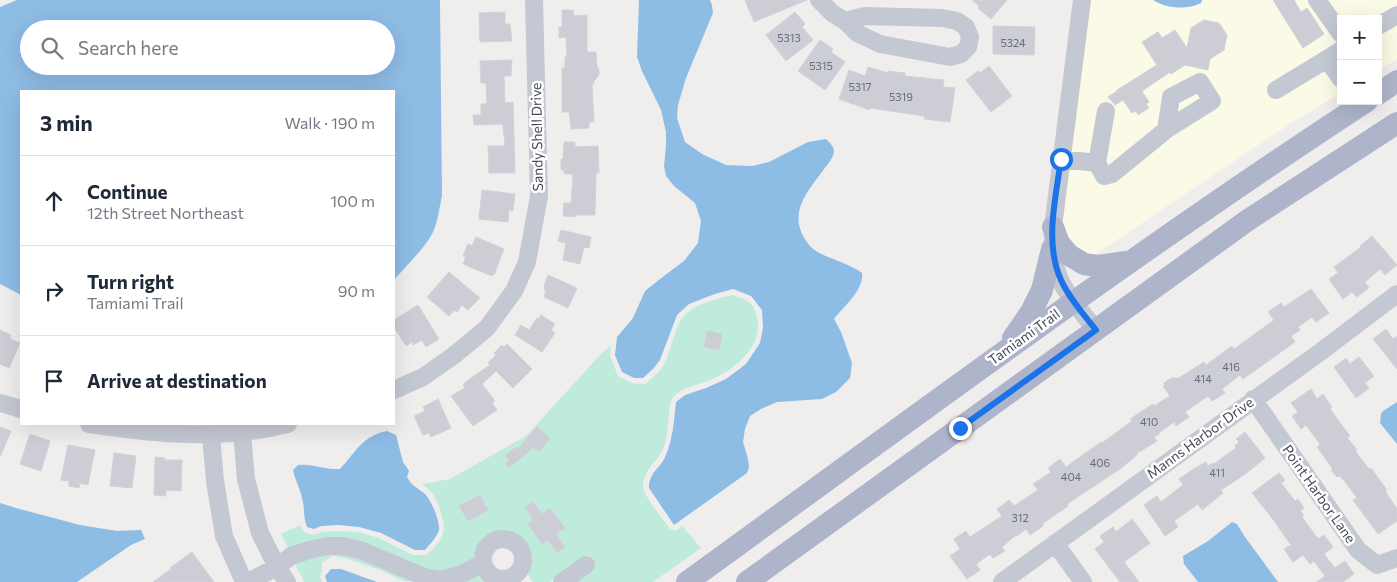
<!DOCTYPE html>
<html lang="en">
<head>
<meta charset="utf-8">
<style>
	body { margin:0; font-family:Commissioner,sans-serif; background:#f6f6f7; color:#1f2937 }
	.controls { position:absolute; right:15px; top:15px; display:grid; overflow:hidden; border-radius:0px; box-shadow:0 5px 20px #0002 }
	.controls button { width:45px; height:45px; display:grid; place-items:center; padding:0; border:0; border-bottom:1px solid #e0e1e3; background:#fff; color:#1f2937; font:25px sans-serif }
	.stop { position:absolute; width:15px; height:15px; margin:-11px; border:4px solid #1a73e8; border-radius:50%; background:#fff }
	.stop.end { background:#1a73e8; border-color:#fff; box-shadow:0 1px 5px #0008 }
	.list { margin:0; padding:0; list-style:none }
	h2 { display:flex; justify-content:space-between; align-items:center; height:65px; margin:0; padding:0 20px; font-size:21px }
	h2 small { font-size:16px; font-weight:400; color:#747a83 }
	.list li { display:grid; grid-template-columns:32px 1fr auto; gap:15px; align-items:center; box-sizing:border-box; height:90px; padding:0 20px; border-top:1px solid #e0e1e3 }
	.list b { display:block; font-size:19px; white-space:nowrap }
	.list p { margin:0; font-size:16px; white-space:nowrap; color:#747a83 }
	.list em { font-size:16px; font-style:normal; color:#747a83 }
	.icon { flex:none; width:28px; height:28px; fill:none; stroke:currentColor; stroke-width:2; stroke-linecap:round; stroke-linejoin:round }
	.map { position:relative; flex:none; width:1397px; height:582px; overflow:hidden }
	.search { position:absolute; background:#fff; box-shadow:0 5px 20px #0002; left:20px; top:20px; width:375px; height:55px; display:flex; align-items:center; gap:12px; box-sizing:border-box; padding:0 18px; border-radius:28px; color:#747a83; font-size:19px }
	.panel { position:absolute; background:#fff; box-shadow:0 5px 20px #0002; left:20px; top:90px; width:375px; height:335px; border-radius:0px }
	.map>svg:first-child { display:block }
	.commercial { fill:#fafae6 }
	.green { fill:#beebdb }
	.water { fill:#8dbce5; fill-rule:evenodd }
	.building { fill:#cdced5; stroke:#d1d2d8 }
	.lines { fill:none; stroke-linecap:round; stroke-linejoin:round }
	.minor { stroke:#c4c8d3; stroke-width:18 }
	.major { stroke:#aeb5ca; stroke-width:22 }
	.route { stroke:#1a73e8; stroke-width:6 }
	.labels { text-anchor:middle; stroke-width:5; stroke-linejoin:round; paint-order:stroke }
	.number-label { font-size:11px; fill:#686c78 }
	.street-label { font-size:14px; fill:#474b59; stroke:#fff }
</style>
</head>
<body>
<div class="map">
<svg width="1397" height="582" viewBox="0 0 1397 582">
	<rect width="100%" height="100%" fill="#f0eeed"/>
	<!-- commercial -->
	<path class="commercial" d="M1088,0H1153L1156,2L1201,3L1202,0H1397V59L1378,71V19H1341V93L1288,125L1096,254L1084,256L1059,226Z"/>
	<!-- green -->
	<path class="green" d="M733,295C750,301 756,304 758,323C760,353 727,375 702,383C692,387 679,388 672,399C669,404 668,431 666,440C663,451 658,458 651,466C646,472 643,480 643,487C644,497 664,520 670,529L676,531L682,526L701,548L653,582H573L594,567L588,555L550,582H533L526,571C545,533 479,513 477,559L460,567L440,573L428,572L363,544L289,550L281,534L300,525L304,532L313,535L322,532L338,531L358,532L379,538L413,555H426C433,550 441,541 443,533C446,523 438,500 431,492C429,489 425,487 422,484L450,479L526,436L601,354L611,346L610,356L618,376L632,383L645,384C652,378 660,372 664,364C674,346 673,321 692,309C704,302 719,298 733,295Z
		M328,553L359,556L418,582L403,581L380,570L348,559L333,556L322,562V571L320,577L322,582H304L294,562Z
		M480,572L486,580L490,582H457Z"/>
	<!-- water -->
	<path class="water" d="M17,0H440L442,196C439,208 438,223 432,234C424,249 405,267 394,280V91H21V295L0,284V7ZM29,29H386V66H29Z
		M639,0H710L712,5L713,13L686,78L678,105L677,118L685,142L702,154L726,165L752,166L769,162L808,142L826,139C829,142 834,146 834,152C833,159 826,166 822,172C803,196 786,219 811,247C820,257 848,262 862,273C864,290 844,306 834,319L841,332L852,363L850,378L836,392L822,399L777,402L761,409L750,416L745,429L743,442L748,459L749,467L747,473L674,525L649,488C649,472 660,469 665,457C673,440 674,420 676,402L685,395L706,388L726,379L746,364L760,343L763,328L762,310L751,296L733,289L715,294L689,304L677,315L660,360L653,369L643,378H634L622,372L615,355L617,337L633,318L645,291L660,279L684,261L698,243L701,221L695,203L674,186L666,176L664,166L666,146V132L661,110L642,71L637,57Z
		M1153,0H1202L1201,3C1187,10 1167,9 1153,0Z
		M1397,402V444L1380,423L1381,414L1383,411Z
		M387,431L396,435L403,462L409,471L407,477C411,485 417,488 424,493C431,499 440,521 439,530C437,537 430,544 425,550H415L381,533L359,527L339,525L321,526L314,529L307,527C303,518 305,508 302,498C300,488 295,480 293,470L298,465C312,463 325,470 340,469C356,452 362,436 387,431Z
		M0,503L16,508L80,525L117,531L141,530L145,539L131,545L77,582H0Z
		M1232,522L1237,524L1245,537L1278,582H1198L1184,564L1183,556L1208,541Z
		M331,569H341L377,582H327L325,576Z"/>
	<!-- building -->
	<path class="building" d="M745,0H807L754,22Z
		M972,0H1007L991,19L978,8L979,6Z
		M1273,0H1294L1301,12L1307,8L1324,34L1303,48Z
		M562,10H573L574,16L587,15V52H596L597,67L599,69V75L594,81V84H592L594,122H589V128L571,129L569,112H562V68H565V57H567L566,37L559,38V27H562Z
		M505,12V24H510L512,41L480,42L479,13Z
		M795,12L805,24L802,27L813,40L786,61L766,35Z
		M1204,20L1219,23L1227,35L1224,50L1210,59L1208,70L1185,65L1171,74L1170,72L1142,91L1149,102L1146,104L1149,108L1138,115L1136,111L1132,113L1123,100L1115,105L1108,97L1117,91V90L1157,65L1142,42L1158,32L1162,38L1175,30L1187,48L1191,28Z
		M993,26L1035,27L1034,55L993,54Z
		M820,40L833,49L831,52L845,62L825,90L798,71Z
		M512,60L511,76H504L505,103L513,102L515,173H489L488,146H505L503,124L474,125L473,115H481V104H487L486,83H481L480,61Z
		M989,66L1012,96L991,112L966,80L978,71L980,73Z
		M868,67L888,73V71L905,73V76L944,80L943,87L955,88L950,122L924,119V116L870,108V110L839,99L849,70L865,76Z
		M564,142H575V147L598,146L599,173H596L595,215H575V217L563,216L564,203H571L573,174H564V170H561V159H563Z
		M482,190L515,194L513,211L509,210L508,222L479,219Z
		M561,230L591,237L589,248L584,247L580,264L563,260L566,243L558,241Z
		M1372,236L1397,265L1385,275L1380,269L1365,282L1369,288L1357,297L1352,292L1343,299L1329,279L1338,273L1334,267L1361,247L1360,246Z
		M476,237L504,249L494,275L493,274L492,276L463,264L466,257L463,256L468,244L472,246Z
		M449,272L480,298L468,310L462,305L457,312L454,310L449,316L427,297Z
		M548,275L577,288L568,308L544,297L546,291L544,290L545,286H544Z
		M1311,289L1329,313L1316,322L1312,317L1298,327L1300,330L1291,336L1295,342L1243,379L1240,375L1222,389L1225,393L1212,401L1208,396L1185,412L1189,417L1176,426L1174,422L1159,433L1160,434L1154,437L1157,441L1136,454L1137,455L1120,469L1067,504L1068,506L1042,524L1043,526L1030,535L1026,529L1017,536L1016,535L1002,547L1005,551L993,558L990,554L976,564L980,570L967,579L950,556L960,549L954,539L966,531L970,537L1002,516L997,509L1009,500L1014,506L1038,490L1033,484L1051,472L1048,468L1060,459L1066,467L1101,442L1102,443L1132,421L1130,419L1153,404L1154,406L1170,396L1163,386L1165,385L1164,383L1173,377L1174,379L1176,377L1177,379L1204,362L1206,365L1232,346L1234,349L1274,320L1268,312L1281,303L1284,307Z
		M418,305L439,339L426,347L422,340L413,345L412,342L406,346L394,327V320Z
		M541,315L555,324L551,330L555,333L542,352L515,335L521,325L529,330L537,318L538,319Z
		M1386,329L1393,339L1397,336V369L1373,339Z
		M0,330L11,335L10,339L20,343L9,368L0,364Z
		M707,331L722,334L719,350L704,347Z
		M507,344L532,369L513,388L496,371L482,384L495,401L492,403L497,410L473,426L451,396L465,388L463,385L467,381L490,365L488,363L496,355L494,353L502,345L504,347Z
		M1359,357L1374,376L1365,383L1369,388L1356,398L1334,367L1346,358L1350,364Z
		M1311,389L1317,399L1323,394L1332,407L1330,409L1350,436L1347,437L1357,450L1355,451L1369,469L1371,468L1387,490L1385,491L1397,509V521L1378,534L1353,500L1357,498L1344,480H1343L1340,476L1337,477L1331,470L1333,469L1317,447L1320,444L1306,425L1301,429L1292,416L1298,412L1291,403Z
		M438,399L451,428L431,437L429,433L423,435L414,416L425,411L423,407Z
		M0,427L11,431L0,457Z
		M537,427L550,438L539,452L533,448L509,468L506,464L509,460L505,456L516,447L518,449Z
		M1245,432L1265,458L1244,475L1221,490L1223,493L1202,510L1198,504L1174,521L1178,527L1165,536L1144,505L1157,496L1161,502L1183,485L1179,479L1192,470L1206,462L1208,466L1213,463L1214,464L1226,455L1236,448L1235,446L1239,442L1236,439Z
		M30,434L50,441L41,471L20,464Z
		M68,445L95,450L88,485L80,483L79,488L69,486V481L61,480Z
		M114,453L136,456L132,488L110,486Z
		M155,457L165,458V460H182L181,491L166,490V496L154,495Z
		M1279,473L1285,480L1281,483L1295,501L1298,499L1304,508L1300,511L1304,515L1302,517L1318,539L1324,535L1333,547L1324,554L1335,568L1345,561L1354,574L1343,582H1317L1325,576L1314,561L1310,564L1303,555L1293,562L1284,549L1291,545L1272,518L1252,493Z
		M480,495L488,510L468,521L459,506Z
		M533,502L542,514L550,508L565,528L556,534L565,547L557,553L548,540L542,544L528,524L533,520L525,507Z
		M1132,519L1150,543L1124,562L1139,582H1120L1095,549L1104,542L1100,536L1113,527L1116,532Z
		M192,552L214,582H153L171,569L170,568Z"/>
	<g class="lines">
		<!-- minor -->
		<path class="minor" d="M819,0L832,13L845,21L857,33L880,44L950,57L961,54L968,47L970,37L966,27L957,21L942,18L865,16L845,21
			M1082,0L1053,227C1052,246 1053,265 1061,282C1070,299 1084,315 1096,330
			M1317,0L1341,34
			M1378,26L1397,15
			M1327,59L1341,50
			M1276,90L1327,59L1341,79
			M1106,111L1097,163L1104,176L1112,174L1166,130L1212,101L1200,82L1171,97L1166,130
			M1061,159L1097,163
			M394,390L423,377L453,356L487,328L514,291L527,262L539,196L534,0
			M1253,399L1358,550L1377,565L1397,558
			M0,403L21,409
			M89,424C158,434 219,441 288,424
			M242,433L246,479L260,533L277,567L287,582
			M211,435L215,481L224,536L244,582
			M483 559a20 20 0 1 1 40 0a20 20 0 1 1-40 0Z
			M1055,543L1083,582
			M248,582L277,567L291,556L309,550L328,546H342L360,550L427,578L440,580L462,574L483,563
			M562,582L586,565
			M1002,582L1319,353L1397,294"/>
		<!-- major -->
		<path class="major" d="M1378,94L1397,81
			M1053,227L1059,243L1069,255L1084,264L1098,266L1126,262
			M1013,338L1031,312L1042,290L1052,249
			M687,582C912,419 1134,253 1367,101
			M747,582L1248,220L1397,123"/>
	</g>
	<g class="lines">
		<!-- route -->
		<path class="route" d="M960,428L1096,330C1084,315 1069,298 1061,280C1044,243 1056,197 1061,159"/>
	</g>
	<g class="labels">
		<!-- number labels -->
		<g class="number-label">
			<text x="789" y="42">5313</text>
			<text x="1013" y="47">5324</text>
			<text x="821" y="70">5315</text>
			<text x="860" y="91">5317</text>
			<text x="901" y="101">5319</text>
			<text x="1231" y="371">416</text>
			<text x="1203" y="383">414</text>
			<text x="1149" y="426">410</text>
			<text x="1100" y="467">406</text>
			<text x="1217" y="477">411</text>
			<text x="1071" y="481">404</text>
			<text x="1020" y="522">312</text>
		</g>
		<!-- street labels -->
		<g class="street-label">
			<text transform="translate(537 137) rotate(-91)" y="5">Sandy Shell Drive</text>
			<text transform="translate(1024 337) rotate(-36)" y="5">Tamiami Trail</text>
			<text transform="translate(1200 438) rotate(-36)" y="5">Manns Harbor Drive</text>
			<text transform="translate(1319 494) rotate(55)" y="5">Point Harbor Lane</text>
		</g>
	</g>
</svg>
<div class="controls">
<button>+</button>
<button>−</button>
</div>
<div class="stop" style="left:1061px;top:159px"></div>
<div class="stop end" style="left:960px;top:428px"></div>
<div class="search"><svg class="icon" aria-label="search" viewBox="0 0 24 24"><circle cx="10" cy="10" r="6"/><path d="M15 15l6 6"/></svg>Search here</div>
<section class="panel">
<h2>3 min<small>Walk · 190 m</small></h2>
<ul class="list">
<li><svg class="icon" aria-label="ahead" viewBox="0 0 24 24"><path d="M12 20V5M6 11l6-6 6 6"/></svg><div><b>Continue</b><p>12th Street Northeast</p></div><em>100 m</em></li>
<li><svg class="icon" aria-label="right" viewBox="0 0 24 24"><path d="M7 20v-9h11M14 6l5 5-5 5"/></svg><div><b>Turn right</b><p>Tamiami Trail</p></div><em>90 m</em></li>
<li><svg class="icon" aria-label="arrive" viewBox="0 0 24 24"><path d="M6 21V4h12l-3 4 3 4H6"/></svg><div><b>Arrive at destination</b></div></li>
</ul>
</section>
</div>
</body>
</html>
